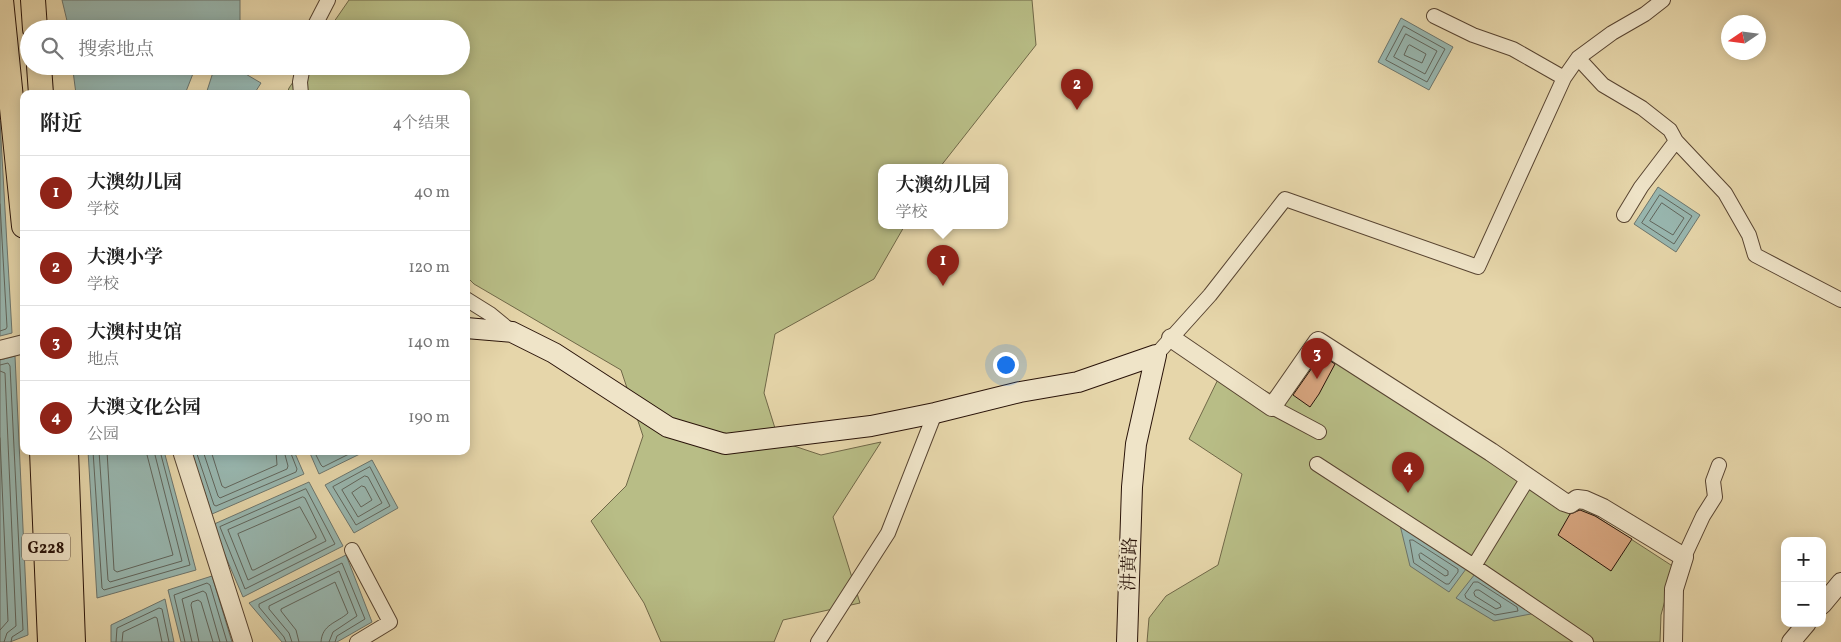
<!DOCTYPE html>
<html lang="zh">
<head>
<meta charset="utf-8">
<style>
	body { margin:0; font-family:Vollkorn,"Noto Serif SC",serif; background:#f2f2f2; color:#222 }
	.controls { position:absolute; right:15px; bottom:15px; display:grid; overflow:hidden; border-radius:10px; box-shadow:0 2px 12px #0003 }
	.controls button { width:45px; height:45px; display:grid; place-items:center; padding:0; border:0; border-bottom:1px solid #e0e0e0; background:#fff; color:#222; font:25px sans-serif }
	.compass { position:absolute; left:1721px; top:15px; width:45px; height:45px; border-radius:50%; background:#fff; box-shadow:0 2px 12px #0003; rotate:257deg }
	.you { position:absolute; left:1005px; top:364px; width:18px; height:18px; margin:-12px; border:4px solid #fff; border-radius:50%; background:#1a73e8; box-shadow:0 0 0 8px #1a73e833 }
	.badge { display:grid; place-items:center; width:32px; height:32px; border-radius:50%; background:#8f2418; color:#fff; font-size:16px; font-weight:700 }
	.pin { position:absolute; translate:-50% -41px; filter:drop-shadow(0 1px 2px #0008) }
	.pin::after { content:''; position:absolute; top:26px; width:18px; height:15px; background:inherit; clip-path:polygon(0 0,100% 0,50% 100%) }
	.popup { position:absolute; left:878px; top:164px; width:130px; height:65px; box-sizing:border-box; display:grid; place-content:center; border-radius:10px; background:#fff; filter:drop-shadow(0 1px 4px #0005); font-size:16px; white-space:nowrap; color:#767676 }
	.popup b { font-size:19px; color:#222 }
	.popup::after { content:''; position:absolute; left:50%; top:100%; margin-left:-10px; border:10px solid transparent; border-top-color:#fff }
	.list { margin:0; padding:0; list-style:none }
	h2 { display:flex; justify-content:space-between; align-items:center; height:65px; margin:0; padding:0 20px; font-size:21px }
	h2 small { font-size:16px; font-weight:400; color:#767676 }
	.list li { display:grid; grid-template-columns:32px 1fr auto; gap:15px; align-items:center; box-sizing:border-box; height:75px; padding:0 20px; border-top:1px solid #e0e0e0 }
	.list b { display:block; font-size:19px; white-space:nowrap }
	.list p { margin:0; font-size:16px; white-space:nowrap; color:#767676 }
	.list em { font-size:16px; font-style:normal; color:#767676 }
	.icon { flex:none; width:28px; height:28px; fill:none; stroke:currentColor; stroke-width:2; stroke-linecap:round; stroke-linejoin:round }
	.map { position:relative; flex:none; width:1841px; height:642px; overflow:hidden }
	.search { position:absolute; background:#fff; box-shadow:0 2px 12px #0003; left:20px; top:20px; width:450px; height:55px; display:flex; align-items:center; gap:12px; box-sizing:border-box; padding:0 18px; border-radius:28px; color:#767676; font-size:19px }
	.panel { position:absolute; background:#fff; box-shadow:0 2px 12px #0003; left:20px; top:90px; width:450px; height:365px; border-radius:10px }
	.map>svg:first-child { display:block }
	.green { fill:#b8bd86; stroke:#706848 }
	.water { fill:#98b7b0; stroke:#6c756d }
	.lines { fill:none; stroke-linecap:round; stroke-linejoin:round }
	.shore { stroke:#60655c; stroke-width:1 }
	.building { fill:#d7a57f; stroke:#291309 }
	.minor-casing { stroke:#584431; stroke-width:16 }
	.tertiary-casing { stroke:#584431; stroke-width:20 }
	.secondary-casing { stroke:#291309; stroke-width:22 }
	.trunk-casing { stroke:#291309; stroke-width:26 }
	.minor { stroke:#efe4c8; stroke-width:14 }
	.tertiary { stroke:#efe4c8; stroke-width:18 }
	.secondary { stroke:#efe4c8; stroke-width:20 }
	.trunk { stroke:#e6d6aa; stroke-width:24 }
	.labels { text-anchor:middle; stroke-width:4.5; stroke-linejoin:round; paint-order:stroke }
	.shield { fill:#efe4c8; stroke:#645242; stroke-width:1 }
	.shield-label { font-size:16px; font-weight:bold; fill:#291309 }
	.street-label { font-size:18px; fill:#291309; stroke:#efe4c8 }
</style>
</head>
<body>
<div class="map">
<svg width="1841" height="642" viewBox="0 0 1841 642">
	<rect width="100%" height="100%" fill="#e6d6aa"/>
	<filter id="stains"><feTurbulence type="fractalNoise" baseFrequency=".004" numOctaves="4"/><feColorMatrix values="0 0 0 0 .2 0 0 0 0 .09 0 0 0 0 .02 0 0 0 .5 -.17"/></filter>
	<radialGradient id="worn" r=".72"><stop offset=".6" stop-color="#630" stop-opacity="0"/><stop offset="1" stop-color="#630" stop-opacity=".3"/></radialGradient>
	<!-- green -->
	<path class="green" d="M349,0H1032L1036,45L940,167H882V225H905L874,279L775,334L764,393L779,441L821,455L881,442L833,517L860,603L783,620L774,642H661L644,603L591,521L626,486L643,436L621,370L474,284L466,276V94H287L289,88L304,66H461V29H329Z
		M1318,336L1674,567L1661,615L1660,642H1147L1149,618L1166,596L1218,565L1242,474L1189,439L1223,369L1275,396Z"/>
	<!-- water -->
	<path class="water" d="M62,0H240V29H69Z
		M1401,18L1453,47L1429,90L1378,62Z
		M91,66H196L185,94H76L73,71Z
		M215,66H232L261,83L254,94H206Z
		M0,121L12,333L0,336Z
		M1658,187L1700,215L1676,252L1634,224Z
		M15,356L28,635L10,642H0V360Z
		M88,451H164L196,570L97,598Z
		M191,451H294L304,474L212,514Z
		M309,451H366L319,474Z
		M372,460L398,508L354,533L325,485Z
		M309,482L343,546L243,597L212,525Z
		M1400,525L1466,569L1449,592L1410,566Z
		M346,555L372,622L337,642H282L249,603Z
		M1475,574L1536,613L1494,621L1456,598Z
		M212,576L232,642H181L168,590Z
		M165,599L174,642H111V625Z"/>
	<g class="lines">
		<!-- shore -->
		<path class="shore" d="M1404,26L1445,49L1427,82L1386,60Z
			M1406,34L1437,51L1425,74L1394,57Z
			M1410,45L1426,54L1422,63L1404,55L1408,46Z
			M1660,195L1692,216L1674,244L1642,223Z
			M1662,203L1684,218L1673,235L1650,221Z
			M0,204L7,327L6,329L0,331
			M0,365L8,363L10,366L23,630L12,637L11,642
			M0,371L5,373L16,626L7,633L4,642
			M0,438L8,621L0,630
			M93,451L102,588L104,590L190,565L160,451
			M99,451L108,580L110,582L182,561L154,451
			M107,451L114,570L117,572L173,555L146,451
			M196,451L214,505L216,506L296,472L297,469L290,451
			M203,451L218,496L220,498L287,469L288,466L284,451
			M211,451L222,486L225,488L277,465L276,451
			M314,451L321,465L323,467L355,451
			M370,467L390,506L356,525L333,487Z
			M365,476L368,477L382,503L358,517L342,490Z
			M362,486L365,487L372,500L361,507L352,493Z
			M306,489L335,544L245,589L220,527Z
			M303,497L305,498L326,541L248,580L228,530Z
			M300,507L316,536V538L254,570H252L238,534Z
			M1410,540H1413L1458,569V572L1449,584H1446L1414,563Z
			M1421,553L1448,571V575L1445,576L1420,559L1419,555Z
			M1474,582H1478L1517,607L1518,611L1495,615L1466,598L1465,595Z
			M1476,590H1479L1500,604L1501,607L1496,609L1475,596L1474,593Z
			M116,642L117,628L159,608L162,609L169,642
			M122,642L123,632L155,617L157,618L162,642
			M185,642L174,595L207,583L210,585L227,642
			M192,642L182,599L203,591L206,593L220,642
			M199,642L191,605L192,602L198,600L201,602L213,642
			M286,642L284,637L259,607V604L342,563L365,619L337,636L335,642
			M292,642L289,633L269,609V606L339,571L357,616L333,632L329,642
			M299,642L296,630L281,611V609L335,582L348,613C337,623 322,624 321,642"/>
	</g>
	<!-- building -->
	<path class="building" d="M1321,355L1335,364L1319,394L1310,407L1293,395Z
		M1580,510L1595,516L1632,539L1611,571L1558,535L1570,514Z"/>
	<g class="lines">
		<defs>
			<path id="minor" d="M1434,16L1473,35L1513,49L1564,78
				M313,29L328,0
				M1578,58L1603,85L1642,108L1670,130L1676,141L1725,193L1749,235L1755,255L1841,300
				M301,94L300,82L303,66
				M1624,215L1641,187L1676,141
				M466,299L490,314L512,332
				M1156,355L1210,295L1285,199L1478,267L1564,78L1578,58L1612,33L1645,14L1663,0
				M1272,407L1319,432
				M1317,464L1474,566L1586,642
				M352,550L390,622L357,642
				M1684,557L1703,516L1715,497L1713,481L1719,465
				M1474,566L1528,478
				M818,642L888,533L935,413"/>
			<path id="tertiary" d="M1171,338L1272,407L1318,341L1491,452L1564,502L1570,504L1577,499L1585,500L1603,508L1684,557L1674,589L1673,642
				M0,350L24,344
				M182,451L243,642
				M1822,605L1841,582
				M1791,642L1807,623"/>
			<path id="secondary" d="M466,328L512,332L554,353L668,427L725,444L871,426L935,413L1020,392L1078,382L1156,355L1136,444L1132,487L1127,642"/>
			<path id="trunk" d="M1,0L24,226
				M33,0L35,29
				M39,66L41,94
				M42,451L50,642
				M66,451L73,642"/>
		</defs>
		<!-- minor casing -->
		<use href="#minor" class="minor-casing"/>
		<!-- tertiary casing -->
		<use href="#tertiary" class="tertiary-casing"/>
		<!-- secondary casing -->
		<use href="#secondary" class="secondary-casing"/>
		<!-- trunk casing -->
		<use href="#trunk" class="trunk-casing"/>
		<!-- minor -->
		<use href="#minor" class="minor"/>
		<!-- tertiary -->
		<use href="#tertiary" class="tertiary"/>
		<!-- secondary -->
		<use href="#secondary" class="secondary"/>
		<!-- trunk -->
		<use href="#trunk" class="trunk"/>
	</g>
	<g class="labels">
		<!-- shield labels -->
		<rect class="shield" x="22" y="533.5" width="48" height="27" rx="4"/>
		<g class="shield-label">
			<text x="46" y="553">G228</text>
		</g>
		<!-- street labels -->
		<g class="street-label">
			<text transform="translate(1129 564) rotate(-88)" y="6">汫黄路</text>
		</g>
	</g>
	<rect width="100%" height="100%" filter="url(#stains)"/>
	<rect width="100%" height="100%" fill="url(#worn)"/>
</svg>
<div class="controls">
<button>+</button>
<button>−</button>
</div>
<svg class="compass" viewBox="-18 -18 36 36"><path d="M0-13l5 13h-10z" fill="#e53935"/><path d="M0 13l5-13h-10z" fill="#767676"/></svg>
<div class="you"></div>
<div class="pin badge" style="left:943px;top:286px">1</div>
<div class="popup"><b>大澳幼儿园</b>学校</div>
<div class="pin badge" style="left:1077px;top:110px">2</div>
<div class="pin badge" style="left:1317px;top:379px">3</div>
<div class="pin badge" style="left:1408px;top:493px">4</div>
<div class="search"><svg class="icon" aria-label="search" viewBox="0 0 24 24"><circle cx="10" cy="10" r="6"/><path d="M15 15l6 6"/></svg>搜索地点</div>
<section class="panel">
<h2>附近<small>4个结果</small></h2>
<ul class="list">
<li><span class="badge">1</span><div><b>大澳幼儿园</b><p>学校</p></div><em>40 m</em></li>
<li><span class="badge">2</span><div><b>大澳小学</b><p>学校</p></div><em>120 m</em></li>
<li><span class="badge">3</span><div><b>大澳村史馆</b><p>地点</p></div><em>140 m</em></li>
<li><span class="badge">4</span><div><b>大澳文化公园</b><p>公园</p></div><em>190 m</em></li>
</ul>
</section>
</div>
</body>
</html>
